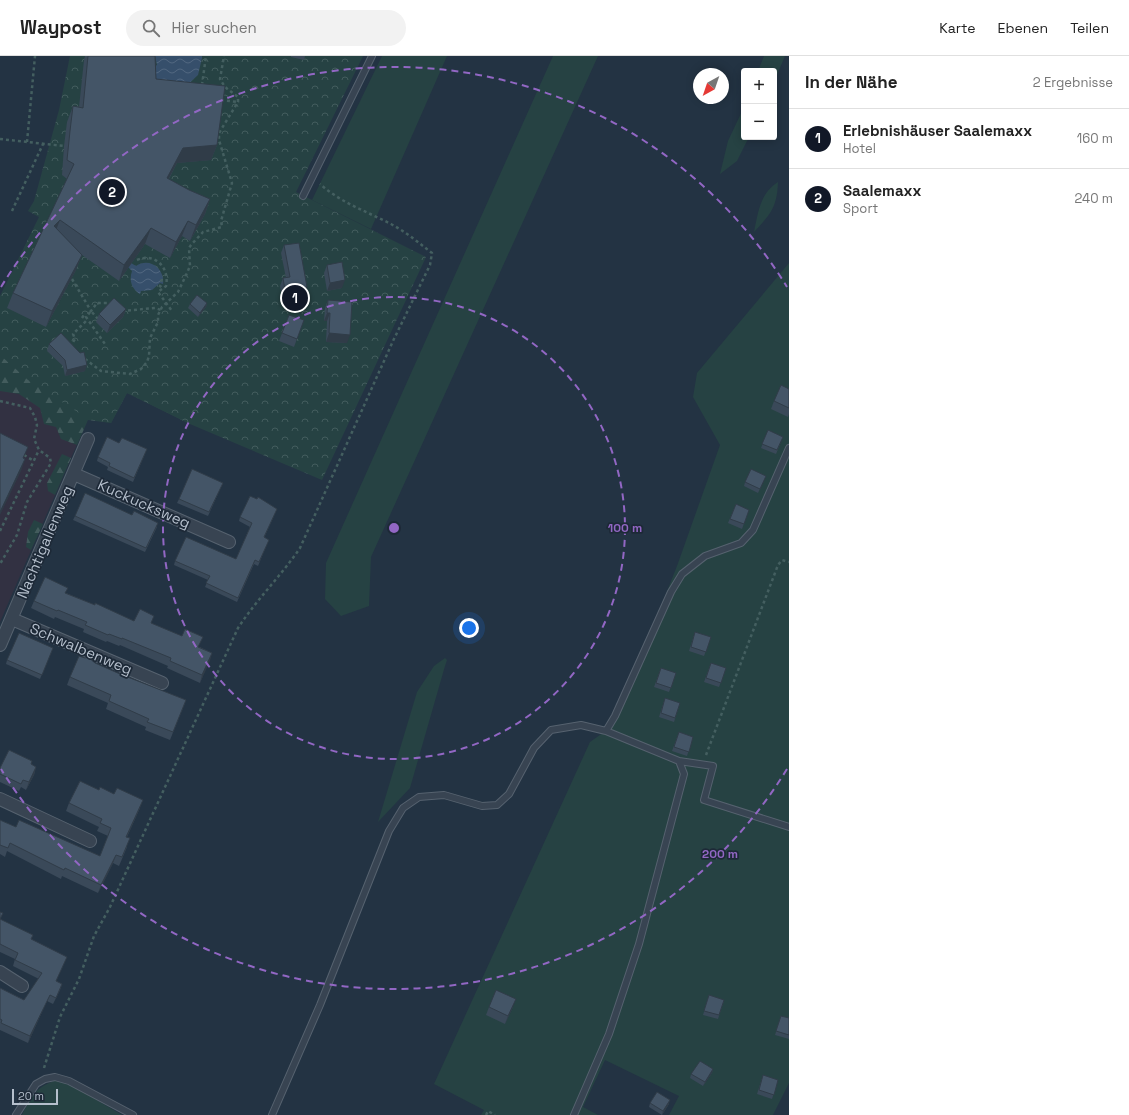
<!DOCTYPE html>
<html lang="de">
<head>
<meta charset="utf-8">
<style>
	body { margin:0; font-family:"Space Grotesk",sans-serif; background:#f2f2f2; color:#222 }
	.controls { position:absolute; right:12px; top:12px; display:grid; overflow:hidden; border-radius:4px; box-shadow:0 2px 10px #0003 }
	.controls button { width:36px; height:36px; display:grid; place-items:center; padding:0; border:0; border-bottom:1px solid #e0e0e0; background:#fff; color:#222; font:20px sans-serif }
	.compass { position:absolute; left:693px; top:12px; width:36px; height:36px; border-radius:50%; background:#fff; box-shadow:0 2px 10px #0003; rotate:220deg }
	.scale { position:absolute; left:12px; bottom:10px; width:46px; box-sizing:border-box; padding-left:4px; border:2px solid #b5bfcc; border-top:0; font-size:11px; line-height:14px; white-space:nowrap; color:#b5bfcc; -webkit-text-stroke:3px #1d2937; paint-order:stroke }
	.you { position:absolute; left:469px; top:572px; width:14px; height:14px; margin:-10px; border:3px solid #fff; border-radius:50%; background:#1a73e8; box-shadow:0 0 0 6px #1a73e833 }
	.badge { display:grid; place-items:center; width:26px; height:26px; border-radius:50%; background:#111827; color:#fff; font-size:13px; font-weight:700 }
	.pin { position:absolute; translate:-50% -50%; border:2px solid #fff; box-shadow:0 1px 4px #0006 }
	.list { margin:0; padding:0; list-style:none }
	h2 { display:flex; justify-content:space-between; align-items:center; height:52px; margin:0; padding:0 16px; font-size:17px }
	h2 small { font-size:13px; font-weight:400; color:#767676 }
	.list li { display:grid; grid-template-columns:26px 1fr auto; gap:12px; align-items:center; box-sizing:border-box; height:60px; padding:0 16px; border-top:1px solid #e0e0e0 }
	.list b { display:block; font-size:15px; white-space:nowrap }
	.list p { margin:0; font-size:13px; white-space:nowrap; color:#767676 }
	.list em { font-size:13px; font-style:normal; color:#767676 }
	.icon { flex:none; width:22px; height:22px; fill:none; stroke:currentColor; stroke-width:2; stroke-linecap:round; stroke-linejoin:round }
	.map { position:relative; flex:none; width:789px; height:1059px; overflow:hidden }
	header { display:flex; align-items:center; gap:24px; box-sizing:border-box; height:56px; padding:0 20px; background:#fff; border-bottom:1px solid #e0e0e0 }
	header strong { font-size:19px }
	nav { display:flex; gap:22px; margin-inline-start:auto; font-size:14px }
	.search { width:280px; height:36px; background:#f2f2f2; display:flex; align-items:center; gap:10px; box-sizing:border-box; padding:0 14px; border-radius:22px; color:#767676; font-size:15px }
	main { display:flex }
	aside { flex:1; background:#fff }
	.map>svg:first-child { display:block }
	.medical { fill:#323142 }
	.green { fill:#264243 }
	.forest { fill:url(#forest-firs) }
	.park { fill:url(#park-crowns) }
	.water { fill:url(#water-waves) }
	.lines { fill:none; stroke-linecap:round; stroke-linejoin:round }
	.service-casing { stroke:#56626f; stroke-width:8 }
	.minor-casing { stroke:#56626f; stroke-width:14 }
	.path { stroke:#445f60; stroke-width:2.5; stroke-dasharray:3 3; stroke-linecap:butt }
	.service { stroke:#384452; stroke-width:6 }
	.minor { stroke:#384452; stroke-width:12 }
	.wall { fill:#3a4959 }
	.shaded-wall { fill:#303c48 }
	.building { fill:#445567; stroke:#303c48 }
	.ring { fill:none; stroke:#9267c4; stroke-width:2; stroke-dasharray:7 5 }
	.labels { text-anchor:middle; stroke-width:3.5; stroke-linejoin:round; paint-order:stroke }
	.street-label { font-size:15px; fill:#b5bfcc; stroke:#1d2937 }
	.centre { fill:#9267c4; stroke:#1d2937; stroke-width:2 }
	.ring-label { font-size:12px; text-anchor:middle; font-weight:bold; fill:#9267c4; stroke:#1d2937; stroke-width:3.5; stroke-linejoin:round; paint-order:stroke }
</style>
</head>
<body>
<header>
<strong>Waypost</strong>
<div class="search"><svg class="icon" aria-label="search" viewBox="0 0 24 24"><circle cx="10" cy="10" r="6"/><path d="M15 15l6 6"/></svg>Hier suchen</div>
<nav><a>Karte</a><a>Ebenen</a><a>Teilen</a></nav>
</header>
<main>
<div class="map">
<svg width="789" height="1059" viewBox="0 0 789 1059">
	<defs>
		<pattern id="forest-firs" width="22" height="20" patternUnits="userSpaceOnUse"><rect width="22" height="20" fill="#264243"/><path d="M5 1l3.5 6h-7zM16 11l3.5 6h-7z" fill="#435c5d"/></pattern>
		<pattern id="park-crowns" width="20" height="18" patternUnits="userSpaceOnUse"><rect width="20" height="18" fill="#264243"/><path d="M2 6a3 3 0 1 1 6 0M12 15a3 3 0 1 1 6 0" fill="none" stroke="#435c5d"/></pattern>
		<pattern id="water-waves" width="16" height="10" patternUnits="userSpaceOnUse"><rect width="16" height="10" fill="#364f6b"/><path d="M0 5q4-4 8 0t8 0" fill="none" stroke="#51677f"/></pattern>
	</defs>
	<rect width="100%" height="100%" fill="#233343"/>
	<!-- medical -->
	<path class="medical" d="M0,299L88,363L0,566Z"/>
	<!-- green -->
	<path class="green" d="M382,0H447L371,173L312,144Z
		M553,0H598L371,501L369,550L341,560L325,543L326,507Z
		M764,0H785L774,26V15H758Z
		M744,51V81H749L737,105L720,118L728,85Z
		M778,126C777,151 771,158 754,176C758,157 760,137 778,126Z
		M789,207V1027L773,1059H669L679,1040L605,1004L583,1051L598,1059H481L484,1054L434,1028L590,686L614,669L677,510L720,389L693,341L697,317Z
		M445,602L447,604L445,610L410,732L378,766L417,636L434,610Z
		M57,1024L78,1033L122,1059H22C32,1040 35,1031 57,1024Z"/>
	<!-- forest -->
	<path class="forest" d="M0,272L97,310L190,368L127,337L111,367L88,364L77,389L61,383L56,371L44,368L40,352L19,338L0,335Z
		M62,398L71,402L55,439L48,435L47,427Z
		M34,464L43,468L31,494L26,491L28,476Z"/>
	<!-- park -->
	<path class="park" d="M70,0H363L296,136L426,201L322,424L190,368L127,337L111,367L88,363L28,324L0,299V240L39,161L28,155L34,145L59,54Z"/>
	<!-- water -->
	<path class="water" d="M155,0H202V2L198,19L184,32L155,23L154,11L157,9Z
		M131,207L136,210C149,201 165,212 163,228L160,227L152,234L141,235L140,238C131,232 129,224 132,215L128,211Z"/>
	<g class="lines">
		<defs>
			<path id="service" d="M303,140L372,0
				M606,675L615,660L671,536L682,518L705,500L741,487L753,474L789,392
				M679,705L713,710L704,744L789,771
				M16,1059L36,1028L45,1023L55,1021L69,1025L133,1059
				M272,1059L320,949L389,775L403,752L419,741L444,739L482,750L497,749L509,738L534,692L551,674L581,669L606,675L679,705L684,718L639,888L609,978L574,1059"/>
			<path id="minor" d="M74,418L229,486
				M12,563L162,627
				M0,589L88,383
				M0,743L90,785
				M0,916L22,930"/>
		</defs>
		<!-- service casing -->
		<use href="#service" class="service-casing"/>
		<!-- minor casing -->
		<use href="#minor" class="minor-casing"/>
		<!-- path -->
		<path class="path" d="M202,29L206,0
			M221,44L238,46
			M0,83L64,90
			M27,86L35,0
			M12,155L43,88
			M137,204C155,196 170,212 166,230L158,236L172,255
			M72,223L91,255L97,247H111
			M162,223L160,230L163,233
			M122,255L155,252L161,254
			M82,262L84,259L86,261
			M98,263L91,255L86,261L105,288
			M70,291L75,283L73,278L88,263
			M85,303L101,315L130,318L141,313L147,306L149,300L150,282L158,266V259L162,251L178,236L187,217L190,210L189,192L191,189L203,176L222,171L221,165L232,127L219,84V77L238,46V41L225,31L220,23L224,0
			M0,345L30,352L35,361L37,369L34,383L39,394L50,402L51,407L27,446L17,479L0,508
			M24,399L34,405
			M0,475L39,394
			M706,699L778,509L782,504L789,506
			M44,1012L60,961L79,923L94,880L110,851L238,572C257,543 281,520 300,492L393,285L430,209L432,197C419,187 406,176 391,168C368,156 341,147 320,128
			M486,1059L488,1055L495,1059"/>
		<!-- service -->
		<use href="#service" class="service"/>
		<!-- minor -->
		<use href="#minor" class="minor"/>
	</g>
	<!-- wall -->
	<path class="wall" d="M85,0H155L156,23L217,89L211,104L177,107L169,123L189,134L210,143L205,158L190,185L182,180L170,202L145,188L119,225L82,199L76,214L46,271L7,252L13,237L67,123L62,119L64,90L67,66L73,50L79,51L84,4Z
		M291,0H305L304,4L291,1Z
		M284,189L307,231L304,239L282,242L280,230L283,222H286L281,197Z
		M327,209L342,232L327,235L324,217Z
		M328,244L347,287L326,286L327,265H324L325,252Z
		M207,247L206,251L198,261L188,252L190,248Z
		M126,253L123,261L107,277L96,266L99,258Z
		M289,259L304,264L294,291L279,285Z
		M49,288L80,297L85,315L65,320L63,310L47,295Z
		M789,333V358L788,361L771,353L774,345Z
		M768,374L783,381L776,398L761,392Z
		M119,387L147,393L133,426L107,414L108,411L97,405L98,401Z
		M766,420L758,437L744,430L745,426Z
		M223,427L208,460L177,447L179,443Z
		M736,448L749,454L742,473L728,467Z
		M277,453L264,482L267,488L258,510L254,508L237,546L205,531L208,524L174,509L175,505L236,503L250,471L239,465L240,461Z
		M132,459L157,471L145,496L73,464L75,460Z
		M66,537L134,565L151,567L212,597L200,627L167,612L168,610L120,589L119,590L107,585L106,586L83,576L84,573L55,561L54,563L31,552L34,545Z
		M695,576L711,581L704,600L689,595Z
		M53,592L40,623L6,608L7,604Z
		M95,607L120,618L186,644L170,684L145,674L146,671L106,653L108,647L67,629L70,621Z
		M711,607L726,612L719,631L704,626Z
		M661,612L676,617L669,636L654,631Z
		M665,642L680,647L674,666L659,661Z
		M679,676L693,681L687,700L672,695Z
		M32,705L31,708L36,711L34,719L26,734L21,731L19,735L0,726V712Z
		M99,734L140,752L127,781V791L119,810L113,807L98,837L62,820L61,823L7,795L5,801L0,798V764L16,771L100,800L108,780L97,775L99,771L66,755L69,747Z
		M0,856V864L33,879L31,884L64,907L56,925L62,928L60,934L53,948L47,945L28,987L0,974V932L24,944L39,923L13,910L15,903L0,896Z
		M709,939L724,944L718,963L703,959Z
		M489,951H513L505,968L486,959Z
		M781,960L789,962V983L775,979Z
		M713,1013L712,1017L703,1030L690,1022L691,1018Z
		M763,1019L778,1024L772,1043L757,1038Z
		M650,1047L669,1048L662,1059L649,1051Z"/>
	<!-- shaded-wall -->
	<path class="shaded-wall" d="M217,89L211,104L177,107L161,137L167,122L183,92Z
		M210,143L205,158L190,185L196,169Z
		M60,164L54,179V170Z
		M188,165L182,180L170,202L176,186Z
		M151,172L145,188L119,225L124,209Z
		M82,199L76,214L46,271L52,255Z
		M345,224L342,232L327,235L330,227Z
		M307,231L304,239L282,242L285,234Z
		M207,247L206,251L198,261L200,257Z
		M126,253L123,261L107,277L110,269Z
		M327,257H330L327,265H324Z
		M329,277L350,279L347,287L326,286Z
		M87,309L85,315L65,320L67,314Z
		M25,403L21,415L0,459V456Z
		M212,597L210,605L200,627L202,619Z
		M36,711L34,719L26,734L29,726Z
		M143,744L140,752L123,789L126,781Z
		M116,799L113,807L98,837L101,829Z
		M50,939L47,945L28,987L30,980Z
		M516,943L513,951L505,968L508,960Z
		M713,1013L712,1017L703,1030L705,1026Z
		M670,1044L669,1048L662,1059L663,1055Z"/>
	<!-- building -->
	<path class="building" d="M88,0H155L156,23L225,30L217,89L183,92L167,122L189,134L210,143L196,169L188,165L176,186L151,172L124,209L60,164L54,170L82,199L52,255L13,237L74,108L67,104L70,75L73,50L83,52Z
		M299,187L307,231L285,234L283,222L290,221L284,189Z
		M342,206L345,224L330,227L327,209Z
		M197,239L207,247L200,257L190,248Z
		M114,242L126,253L110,269L99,258Z
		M328,244L352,246L350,279L329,277L330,257H327Z
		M289,259L304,264L297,283L282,277Z
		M61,277L80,297L84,296L87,309L67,314L65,304L49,288Z
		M781,329L789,333V352L774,345Z
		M768,374L783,381L777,394L762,388Z
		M0,377L28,391L23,402L25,403L0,456Z
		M107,381L119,387L122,382L147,393L134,422L109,410L110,407L98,401Z
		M192,413L223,427L209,456L179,443Z
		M751,413L766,420L760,433L745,426Z
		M85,437L132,459L134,455L158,467L146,492L75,460Z
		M250,440L257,443L258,441L277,453L264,481L269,484L259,506L255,504L238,542L206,527L210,520L175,505L186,481L236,503L252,467L240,461Z
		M736,448L749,454L744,468L730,463Z
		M45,521L68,532L65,537L95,549V547L134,565L140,553L154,560L151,567L182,580L185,573L203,581L198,591L212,597L202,619L170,605L171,602L122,582V583L109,578L108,579L85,569L87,566L58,554L57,555L34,545Z
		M695,576L711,581L706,596L691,591Z
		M19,577L53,592L42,619L7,604Z
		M79,600L85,602L88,601L95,607L120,618L186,644L173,676L147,666L149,663L109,645L111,639L70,621Z
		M711,607L726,612L721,627L706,622Z
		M661,612L676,617L671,632L656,627Z
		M665,642L680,647L675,662L661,657Z
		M679,676L693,681L689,696L674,691Z
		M9,694L32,705L31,708L36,711L29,726L23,724L21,728L0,718V712Z
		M80,725L99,734L100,731L114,738L117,732L143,744L126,781L130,782L122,801L116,799L101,829L65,812L64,814L10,787L8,792L0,789V764L16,771L19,764L100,800L111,772L100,767L102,763L69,747Z
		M0,856L3,857L0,863Z
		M0,863L33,879L31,883L67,901L56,925L62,928L56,942L50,939L30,980L1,967L2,964L0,963V932L24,944L42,917L15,904L18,897L0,888Z
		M496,934L516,943L508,960L489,951Z
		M709,939L724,944L719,959L704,955Z
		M781,960L789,962V979L776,975Z
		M700,1005L713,1013L705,1026L691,1018Z
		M763,1019L778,1024L774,1039L759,1034Z
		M657,1036L670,1044L663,1055L650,1047Z"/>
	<!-- distance rings -->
	<g class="ring">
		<circle cx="394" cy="472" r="231"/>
		<path d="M787 713A461 461 0 0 1 1 713M1 231A461 461 0 0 1 787 231"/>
	</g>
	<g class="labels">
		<!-- street labels -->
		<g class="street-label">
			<text transform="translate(144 448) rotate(24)" y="5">Kuckucksweg</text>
			<text transform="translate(45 486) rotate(-67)" y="5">Nachtigallenweg</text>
			<text transform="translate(81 593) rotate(23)" y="5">Schwalbenweg</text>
		</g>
	</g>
	<circle cx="394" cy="472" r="6" class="centre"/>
	<g class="ring-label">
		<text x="625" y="476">100 m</text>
		<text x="720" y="802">200 m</text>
	</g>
</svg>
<div class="controls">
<button>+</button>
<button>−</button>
</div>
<svg class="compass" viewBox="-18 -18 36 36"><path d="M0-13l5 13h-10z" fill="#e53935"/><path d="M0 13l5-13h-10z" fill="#767676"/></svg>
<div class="scale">20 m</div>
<div class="you"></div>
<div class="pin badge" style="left:295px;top:242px">1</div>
<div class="pin badge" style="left:112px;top:136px">2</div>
</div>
<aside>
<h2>In der Nähe<small>2 Ergebnisse</small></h2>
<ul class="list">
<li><span class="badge">1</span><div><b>Erlebnishäuser Saalemaxx</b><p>Hotel</p></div><em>160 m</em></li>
<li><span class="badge">2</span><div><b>Saalemaxx</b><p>Sport</p></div><em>240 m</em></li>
</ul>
</aside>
</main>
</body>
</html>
